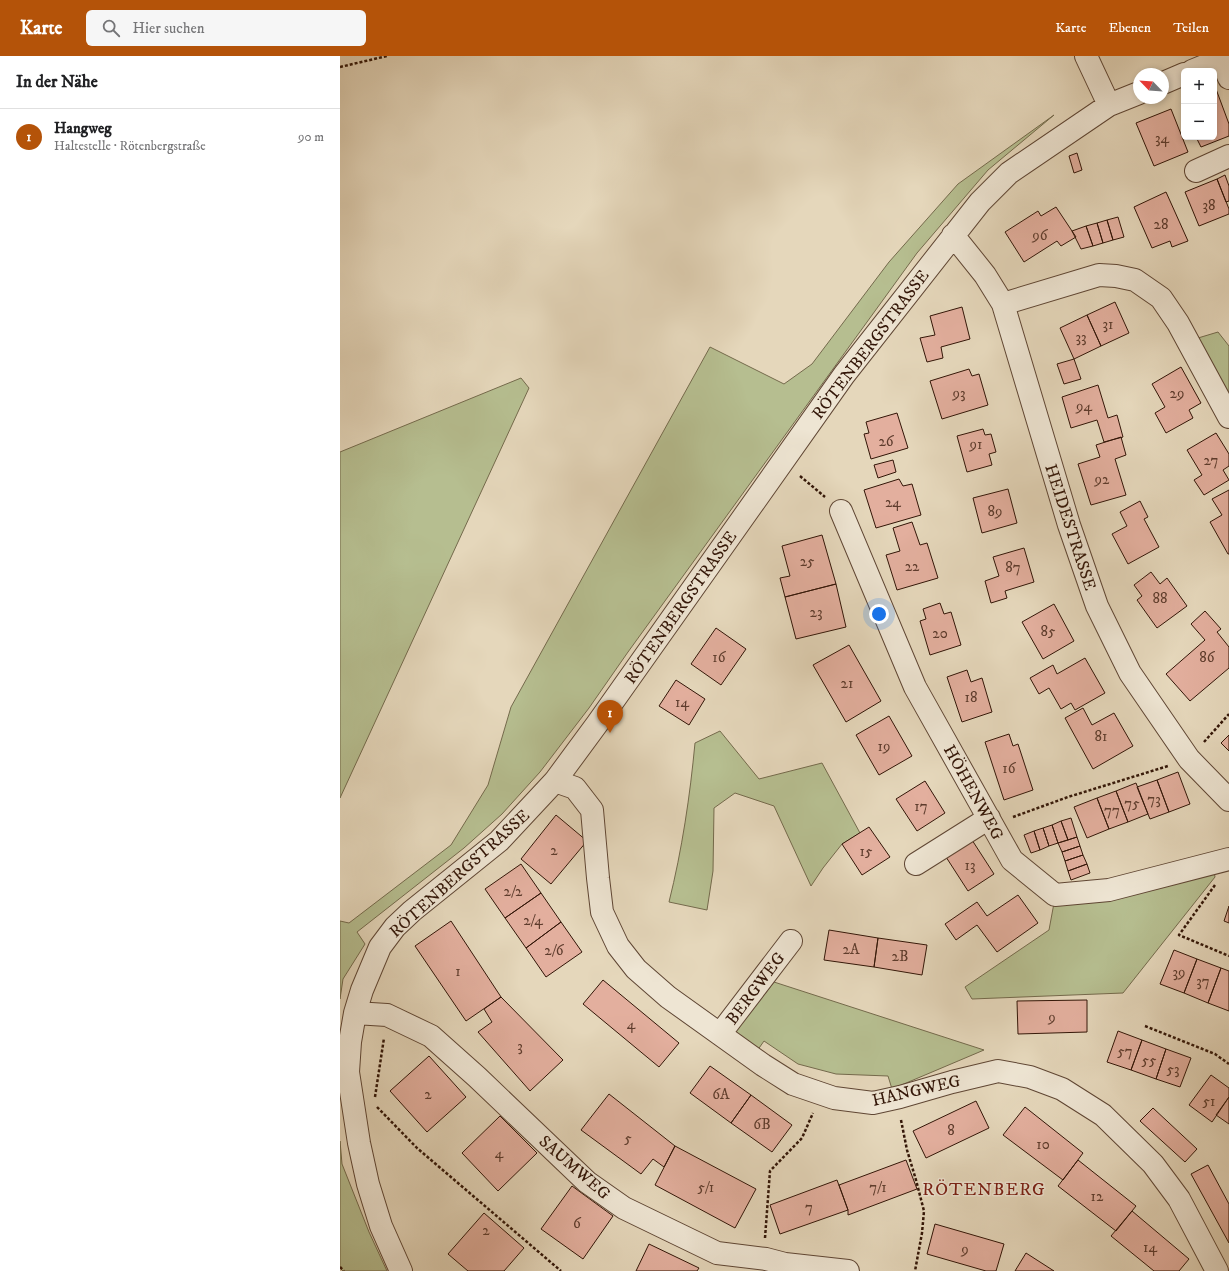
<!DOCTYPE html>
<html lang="de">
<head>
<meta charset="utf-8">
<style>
	body { margin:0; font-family:"IM FELL DW Pica",serif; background:#f6f6f6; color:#202124 }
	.controls { position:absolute; right:12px; top:12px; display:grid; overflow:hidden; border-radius:6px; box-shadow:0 2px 6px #0003 }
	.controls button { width:36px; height:36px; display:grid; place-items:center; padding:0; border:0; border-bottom:1px solid #e0e0e0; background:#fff; color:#202124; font:20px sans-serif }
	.compass { position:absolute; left:793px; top:12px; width:36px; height:36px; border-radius:50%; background:#fff; box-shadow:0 2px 6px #0003; rotate:295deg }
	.you { position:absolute; left:539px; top:558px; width:14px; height:14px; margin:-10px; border:3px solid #fff; border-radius:50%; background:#1a73e8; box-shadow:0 0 0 6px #1a73e833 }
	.badge { display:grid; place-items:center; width:26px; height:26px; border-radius:50%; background:#b45309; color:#fff; font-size:13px; font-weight:700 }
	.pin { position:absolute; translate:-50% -33px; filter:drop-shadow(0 1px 2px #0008) }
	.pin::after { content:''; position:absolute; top:21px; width:14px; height:12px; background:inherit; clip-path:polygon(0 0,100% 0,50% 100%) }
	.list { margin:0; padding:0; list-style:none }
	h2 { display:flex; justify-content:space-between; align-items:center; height:52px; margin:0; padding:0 16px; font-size:17px }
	h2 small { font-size:13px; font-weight:400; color:#757577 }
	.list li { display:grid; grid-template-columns:26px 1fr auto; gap:12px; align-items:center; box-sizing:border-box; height:56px; padding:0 16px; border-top:1px solid #e0e0e0 }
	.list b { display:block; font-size:15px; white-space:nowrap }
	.list p { margin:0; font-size:13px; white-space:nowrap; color:#757577 }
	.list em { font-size:13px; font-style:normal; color:#757577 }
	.icon { flex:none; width:22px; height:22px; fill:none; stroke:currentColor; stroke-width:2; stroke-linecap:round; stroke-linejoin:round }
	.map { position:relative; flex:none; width:889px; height:1215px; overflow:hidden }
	header { display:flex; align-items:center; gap:24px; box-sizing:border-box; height:56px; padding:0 20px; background:#b45309; color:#fff }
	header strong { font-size:19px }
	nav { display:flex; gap:22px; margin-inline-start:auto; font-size:14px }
	.search { width:280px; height:36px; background:#f6f6f6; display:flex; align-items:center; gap:10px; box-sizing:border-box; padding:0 14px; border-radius:6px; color:#757577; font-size:15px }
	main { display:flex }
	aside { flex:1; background:#fff }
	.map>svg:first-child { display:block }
	.green { fill:#b6be90; stroke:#746a4c }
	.building { fill:#e3af9e; stroke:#321507 }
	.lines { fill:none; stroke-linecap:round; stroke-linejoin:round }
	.minor-casing { stroke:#5f4634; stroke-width:24 }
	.path { stroke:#321507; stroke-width:2.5; stroke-dasharray:3 2; stroke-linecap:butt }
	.minor { stroke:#eee5d3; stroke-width:22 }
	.labels { text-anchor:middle; stroke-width:3; stroke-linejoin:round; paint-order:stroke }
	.number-label { font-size:15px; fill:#5e3c2d }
	.street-label { font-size:17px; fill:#321507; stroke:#eee5d3 }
	.neighbourhood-label { font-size:18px; letter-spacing:1px; fill:#7a1f14; stroke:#eee5d3 }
</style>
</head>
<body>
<header>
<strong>Karte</strong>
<div class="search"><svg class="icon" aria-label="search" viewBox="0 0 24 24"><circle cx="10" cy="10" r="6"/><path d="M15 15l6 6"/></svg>Hier suchen</div>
<nav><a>Karte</a><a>Ebenen</a><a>Teilen</a></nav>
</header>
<main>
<aside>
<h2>In der Nähe<small></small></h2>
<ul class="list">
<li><span class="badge">1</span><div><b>Hangweg</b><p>Haltestelle · Rötenbergstraße</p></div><em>90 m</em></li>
</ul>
</aside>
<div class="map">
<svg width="889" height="1215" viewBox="0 0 889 1215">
	<rect width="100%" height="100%" fill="#e5d7bb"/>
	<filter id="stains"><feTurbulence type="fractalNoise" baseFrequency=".005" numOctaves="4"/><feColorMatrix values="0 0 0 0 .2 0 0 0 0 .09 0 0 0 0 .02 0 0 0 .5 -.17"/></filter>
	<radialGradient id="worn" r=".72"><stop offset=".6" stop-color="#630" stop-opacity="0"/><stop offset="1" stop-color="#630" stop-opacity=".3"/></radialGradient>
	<!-- green -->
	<path class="green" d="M714,59L648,114L577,197L288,596L249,652L200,716L162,758L124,792L17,876L25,888L3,923L0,943V865L9,867L111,789L148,729L171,651L370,291L444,328L472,308L549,206L618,128Z
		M878,276L889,290V361L848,285Z
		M181,322L189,332L0,742V396Z
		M380,675L419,723L482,707L520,777L502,788L483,812L471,830L434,750L395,737L374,752L373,815L367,854L329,846C342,794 350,740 355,687Z
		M874,815L875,821L783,937L632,943L625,931L709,874L714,847Z
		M434,926L644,994L552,1033L548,1020L496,1018L458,1008L424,985L417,995L395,976Z
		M0,1085L2,1108L29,1176L47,1215H3L0,1212Z"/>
	<!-- building -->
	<path class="building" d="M874,33H876L889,68V80L861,91L856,81H874Z
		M831,53L848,96L814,110L796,67Z
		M737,97L742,114L734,117L729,100Z
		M885,119L889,130V145L886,146L877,123Z
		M877,123L889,153V158L859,170L845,136Z
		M826,136L848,185L832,191L830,185L812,192L794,151Z
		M716,151L736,181L721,190L717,185L684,206L665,176L698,155L701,160Z
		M778,161L784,181L773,184L767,164Z
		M767,164L773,184L763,187L757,167Z
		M757,167L763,187L753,190L746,170Z
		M746,170L753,190L741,193L732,175Z
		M775,246L789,277L761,290L747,259Z
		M622,251L630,283L601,291L603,302L587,306L580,282L595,279L590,260Z
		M747,259L761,290L734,303L720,272Z
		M734,303L741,323L724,328L717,308Z
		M841,311L861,347L849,354L853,362L826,377L815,357L825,351L812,328Z
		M629,313L632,320L639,318L648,349L602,363L590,325Z
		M758,329L768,362L777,359L783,381L764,386L757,364L731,372L722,341Z
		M557,357L568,392L531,403L524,378L529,377L526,366Z
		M643,373L645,379L651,378L656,396L649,398L652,409L627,416L617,380Z
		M876,377L889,398V410L883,414L889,424L864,439L854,424L862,419L847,394Z
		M781,381L786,399L775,403L786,439L751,449L738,408L760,401L756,389Z
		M553,404L556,416L538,422L534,409Z
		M559,423L563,430L572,428L581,459L536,472L524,434Z
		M668,433L677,467L642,477L633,442Z
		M889,434V498H888L870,466L882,459L872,443Z
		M800,445L808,461L804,463L819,491L788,508L772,478L787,470L780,456Z
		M572,466L580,489L587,487L598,522L557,534L546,499L560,495L553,472Z
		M482,479L496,528L445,541L440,522L450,520L442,490Z
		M684,492L694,526L665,535L667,542L651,547L645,525L659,520L653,501Z
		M811,516L820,528L827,522L847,550L817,572L797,544L802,540L794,529Z
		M496,528L506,571L456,583L445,541Z
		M600,547L604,558L611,556L621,589L590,599L580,565L586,563L583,553Z
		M714,548L734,585L703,603L682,566Z
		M865,555L881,573L877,576L889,591V612L850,645L826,618L865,584L851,568Z
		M376,572L406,593L381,629L351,608Z
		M509,589L541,645L506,666L473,609Z
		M745,602L765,637L735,654L731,647L721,653L709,632L699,638L690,622L713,609L717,618Z
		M627,614L631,626L642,622L652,656L622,666L607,621Z
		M336,624L365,643L349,669L319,650Z
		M743,652L752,669L774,657L793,690L753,713L725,662Z
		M549,660L572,700L539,719L516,679Z
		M669,678L673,690L678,688L693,734L664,744L645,686Z
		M889,679V695L881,687Z
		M838,716L850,748L829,756L817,724Z
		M817,724L829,756L810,763L797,731Z
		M585,725L605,757L577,775L556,743Z
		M796,727L808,758L788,766L776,735Z
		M776,735L788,766L769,773L757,742Z
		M757,742L769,773L747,782L734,751Z
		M216,759L247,785L211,828L181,803Z
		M731,762L737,781L728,784L721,765Z
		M721,765L728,784L718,787L712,769Z
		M712,769L718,787L709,790L703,772Z
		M529,771L550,801L522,819L502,788Z
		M703,772L709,790L700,794L694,775Z
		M694,775L700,794L691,797L684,779Z
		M737,781L740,790L722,796L718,787Z
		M632,784L654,818L628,835L606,801Z
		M740,790L743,799L725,805L722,796Z
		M743,799L747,808L728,815L725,805Z
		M181,808L201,837L165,862L145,833Z
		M747,808L750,817L731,824L728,815Z
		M201,837L221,866L186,892L165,862Z
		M678,839L698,867L657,896L637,869L616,884L605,868L637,846L647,860Z
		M889,850V867L884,865Z
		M111,865L161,941L126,965L75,890Z
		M221,866L242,896L206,921L186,892Z
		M489,874L538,882L534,911L484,904Z
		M538,882L587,889L582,919L534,911Z
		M834,894L857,903L844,937L820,928Z
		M857,903L881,912L868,947L844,937Z
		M881,912L889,915V955L868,947Z
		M263,924L339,987L319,1011L243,948Z
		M161,941L223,1004L190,1035L138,976L152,966L144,953Z
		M747,944V976L678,978L677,945Z
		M778,975L802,984L791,1014L767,1006Z
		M802,984L826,993L816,1023L791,1014Z
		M826,993L851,1002L840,1031L816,1023Z
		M89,1000L126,1041L87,1076L50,1035Z
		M370,1010L411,1039L391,1067L350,1037Z
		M871,1019L889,1032V1041L872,1066L849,1049Z
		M269,1038L335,1090L324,1111L313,1103L301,1118L241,1074Z
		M411,1039L452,1069L432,1096L391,1067Z
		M889,1041V1068L876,1059Z
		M636,1045L649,1072L586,1102L573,1075Z
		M685,1051L743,1097L723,1124L663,1079Z
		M813,1052L857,1093L845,1106L800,1065Z
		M160,1060L197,1097L158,1135L122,1097Z
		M335,1090L416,1133L395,1172L315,1129Z
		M566,1104L577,1133L508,1159V1154L499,1129Z
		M738,1104L796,1150L776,1175L718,1130Z
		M868,1109L889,1148V1187L851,1118Z
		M497,1124L508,1154L440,1178L430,1149Z
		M232,1130L273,1160L243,1203L201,1173Z
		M792,1155L849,1203L839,1215H814L771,1180Z
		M144,1157L184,1192L164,1215H128L108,1198Z
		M595,1168L664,1188L656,1215H646L587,1198Z
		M309,1188L359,1212L357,1215H296Z
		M686,1197L714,1215H675Z"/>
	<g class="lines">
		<defs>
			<path id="minor" d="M746,0L769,49
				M881,3L889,22
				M852,15L888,0
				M823,27L844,18
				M856,115L889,100
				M613,179L645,219L663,248L729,469L757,550L790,617L849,703L889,744
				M663,248L759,219L776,220L795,224L821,242L838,267L889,361
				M501,455L575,631L672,804L715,839L769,834L889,803
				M215,725L235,732L252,754L258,822L262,856L278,890L296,913L328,941L423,1009L453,1028L494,1042L533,1047L560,1041L612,1026L658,1015L690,1021L722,1033L763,1059L813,1108L839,1143L877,1215
				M576,808L649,762
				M15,957L47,959L91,980L137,1021L247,1126L284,1152L377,1197L426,1203L445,1208L508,1215
				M380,978L451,885
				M61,1215L41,1170L28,1128L19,1087L8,1016L10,986L15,957L22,934L40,891L55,871L72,855L159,785L215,725L257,668L504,319L640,146L669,117L769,49L799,37"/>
		</defs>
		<!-- minor casing -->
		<use href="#minor" class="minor-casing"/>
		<!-- path -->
		<path class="path" d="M0,11L47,0
			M460,420L485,441
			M864,686L889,658
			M673,761L728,741L828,710
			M875,829L839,879L889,900
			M805,970L875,998L889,1008
			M35,1041L44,982
			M37,1051L77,1092L221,1215
			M561,1064L567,1094L576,1124L584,1155L582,1177L575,1215
			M425,1182L430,1115L462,1082L473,1057
			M0,1211L4,1215"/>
		<!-- minor -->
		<use href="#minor" class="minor"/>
	</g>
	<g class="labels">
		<!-- number labels -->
		<g class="number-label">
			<text x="822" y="87">34</text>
			<text x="869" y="154">38</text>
			<text x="821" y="173">28</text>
			<text x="700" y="184">96</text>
			<text x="768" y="273">31</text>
			<text x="741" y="286">33</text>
			<text x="619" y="342">93</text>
			<text x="837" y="342">29</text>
			<text x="744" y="355">94</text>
			<text x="546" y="390">26</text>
			<text x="636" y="393">91</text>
			<text x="871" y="409">27</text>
			<text x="762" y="428">92</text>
			<text x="553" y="451">24</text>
			<text x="655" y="460">89</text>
			<text x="467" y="510">25</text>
			<text x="572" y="515">22</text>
			<text x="673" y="516">87</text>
			<text x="820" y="547">88</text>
			<text x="476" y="561">23</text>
			<text x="708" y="580">85</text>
			<text x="600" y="582">20</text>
			<text x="379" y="606">16</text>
			<text x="867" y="606">86</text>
			<text x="507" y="632">21</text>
			<text x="631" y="646">18</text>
			<text x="342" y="651">14</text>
			<text x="761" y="685">81</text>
			<text x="544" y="695">19</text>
			<text x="669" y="717">16</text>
			<text x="814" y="748">73</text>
			<text x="792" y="752">75</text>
			<text x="581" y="755">17</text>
			<text x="772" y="759">77</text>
			<text x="214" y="799">2</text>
			<text x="526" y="800">15</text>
			<text x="630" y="814">13</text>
			<text x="173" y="840">2/2</text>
			<text x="193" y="869">2/4</text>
			<text x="511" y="898">2A</text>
			<text x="214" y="899">2/6</text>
			<text x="560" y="905">2B</text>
			<text x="118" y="920">1</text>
			<text x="839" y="921">39</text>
			<text x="863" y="930">37</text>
			<text x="712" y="966">9</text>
			<text x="291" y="973">4</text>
			<text x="180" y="995">3</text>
			<text x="785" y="1000">57</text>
			<text x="809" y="1009">55</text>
			<text x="833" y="1018">53</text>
			<text x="88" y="1043">2</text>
			<text x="381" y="1043">6A</text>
			<text x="869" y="1050">51</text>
			<text x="422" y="1073">6B</text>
			<text x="611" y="1079">8</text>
			<text x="288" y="1087">5</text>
			<text x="703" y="1093">10</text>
			<text x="159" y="1102">4</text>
			<text x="366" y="1136">5/1</text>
			<text x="538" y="1136">7/1</text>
			<text x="757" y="1145">12</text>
			<text x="469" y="1156">7</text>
			<text x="237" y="1172">6</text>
			<text x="146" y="1179">2</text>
			<text x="810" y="1196">14</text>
			<text x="625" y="1198">9</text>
		</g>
		<!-- street labels -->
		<g class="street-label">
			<text transform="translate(530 288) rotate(-53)" y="6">RÖTENBERGSTRASSE</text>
			<text transform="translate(731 471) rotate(72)" y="6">HEIDESTRASSE</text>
			<text transform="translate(340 551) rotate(-55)" y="6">RÖTENBERGSTRASSE</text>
			<text transform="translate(634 736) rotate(61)" y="6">HÖHENWEG</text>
			<text transform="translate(119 817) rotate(-42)" y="6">RÖTENBERGSTRASSE</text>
			<text transform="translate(415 932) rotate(-53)" y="6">BERGWEG</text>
			<text transform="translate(576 1034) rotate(-13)" y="6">HANGWEG</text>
			<text transform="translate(235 1111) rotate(41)" y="6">SAUMWEG</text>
		</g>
		<!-- neighbourhood labels -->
		<g class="neighbourhood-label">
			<text x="644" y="1139">RÖTENBERG</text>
		</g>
	</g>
	<rect width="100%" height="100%" filter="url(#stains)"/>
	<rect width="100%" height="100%" fill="url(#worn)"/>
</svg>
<div class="controls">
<button>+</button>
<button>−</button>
</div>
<svg class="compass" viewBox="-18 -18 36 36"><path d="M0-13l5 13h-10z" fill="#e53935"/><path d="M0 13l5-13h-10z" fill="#757577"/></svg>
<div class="you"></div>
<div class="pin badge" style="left:270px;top:677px">1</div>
</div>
</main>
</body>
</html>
